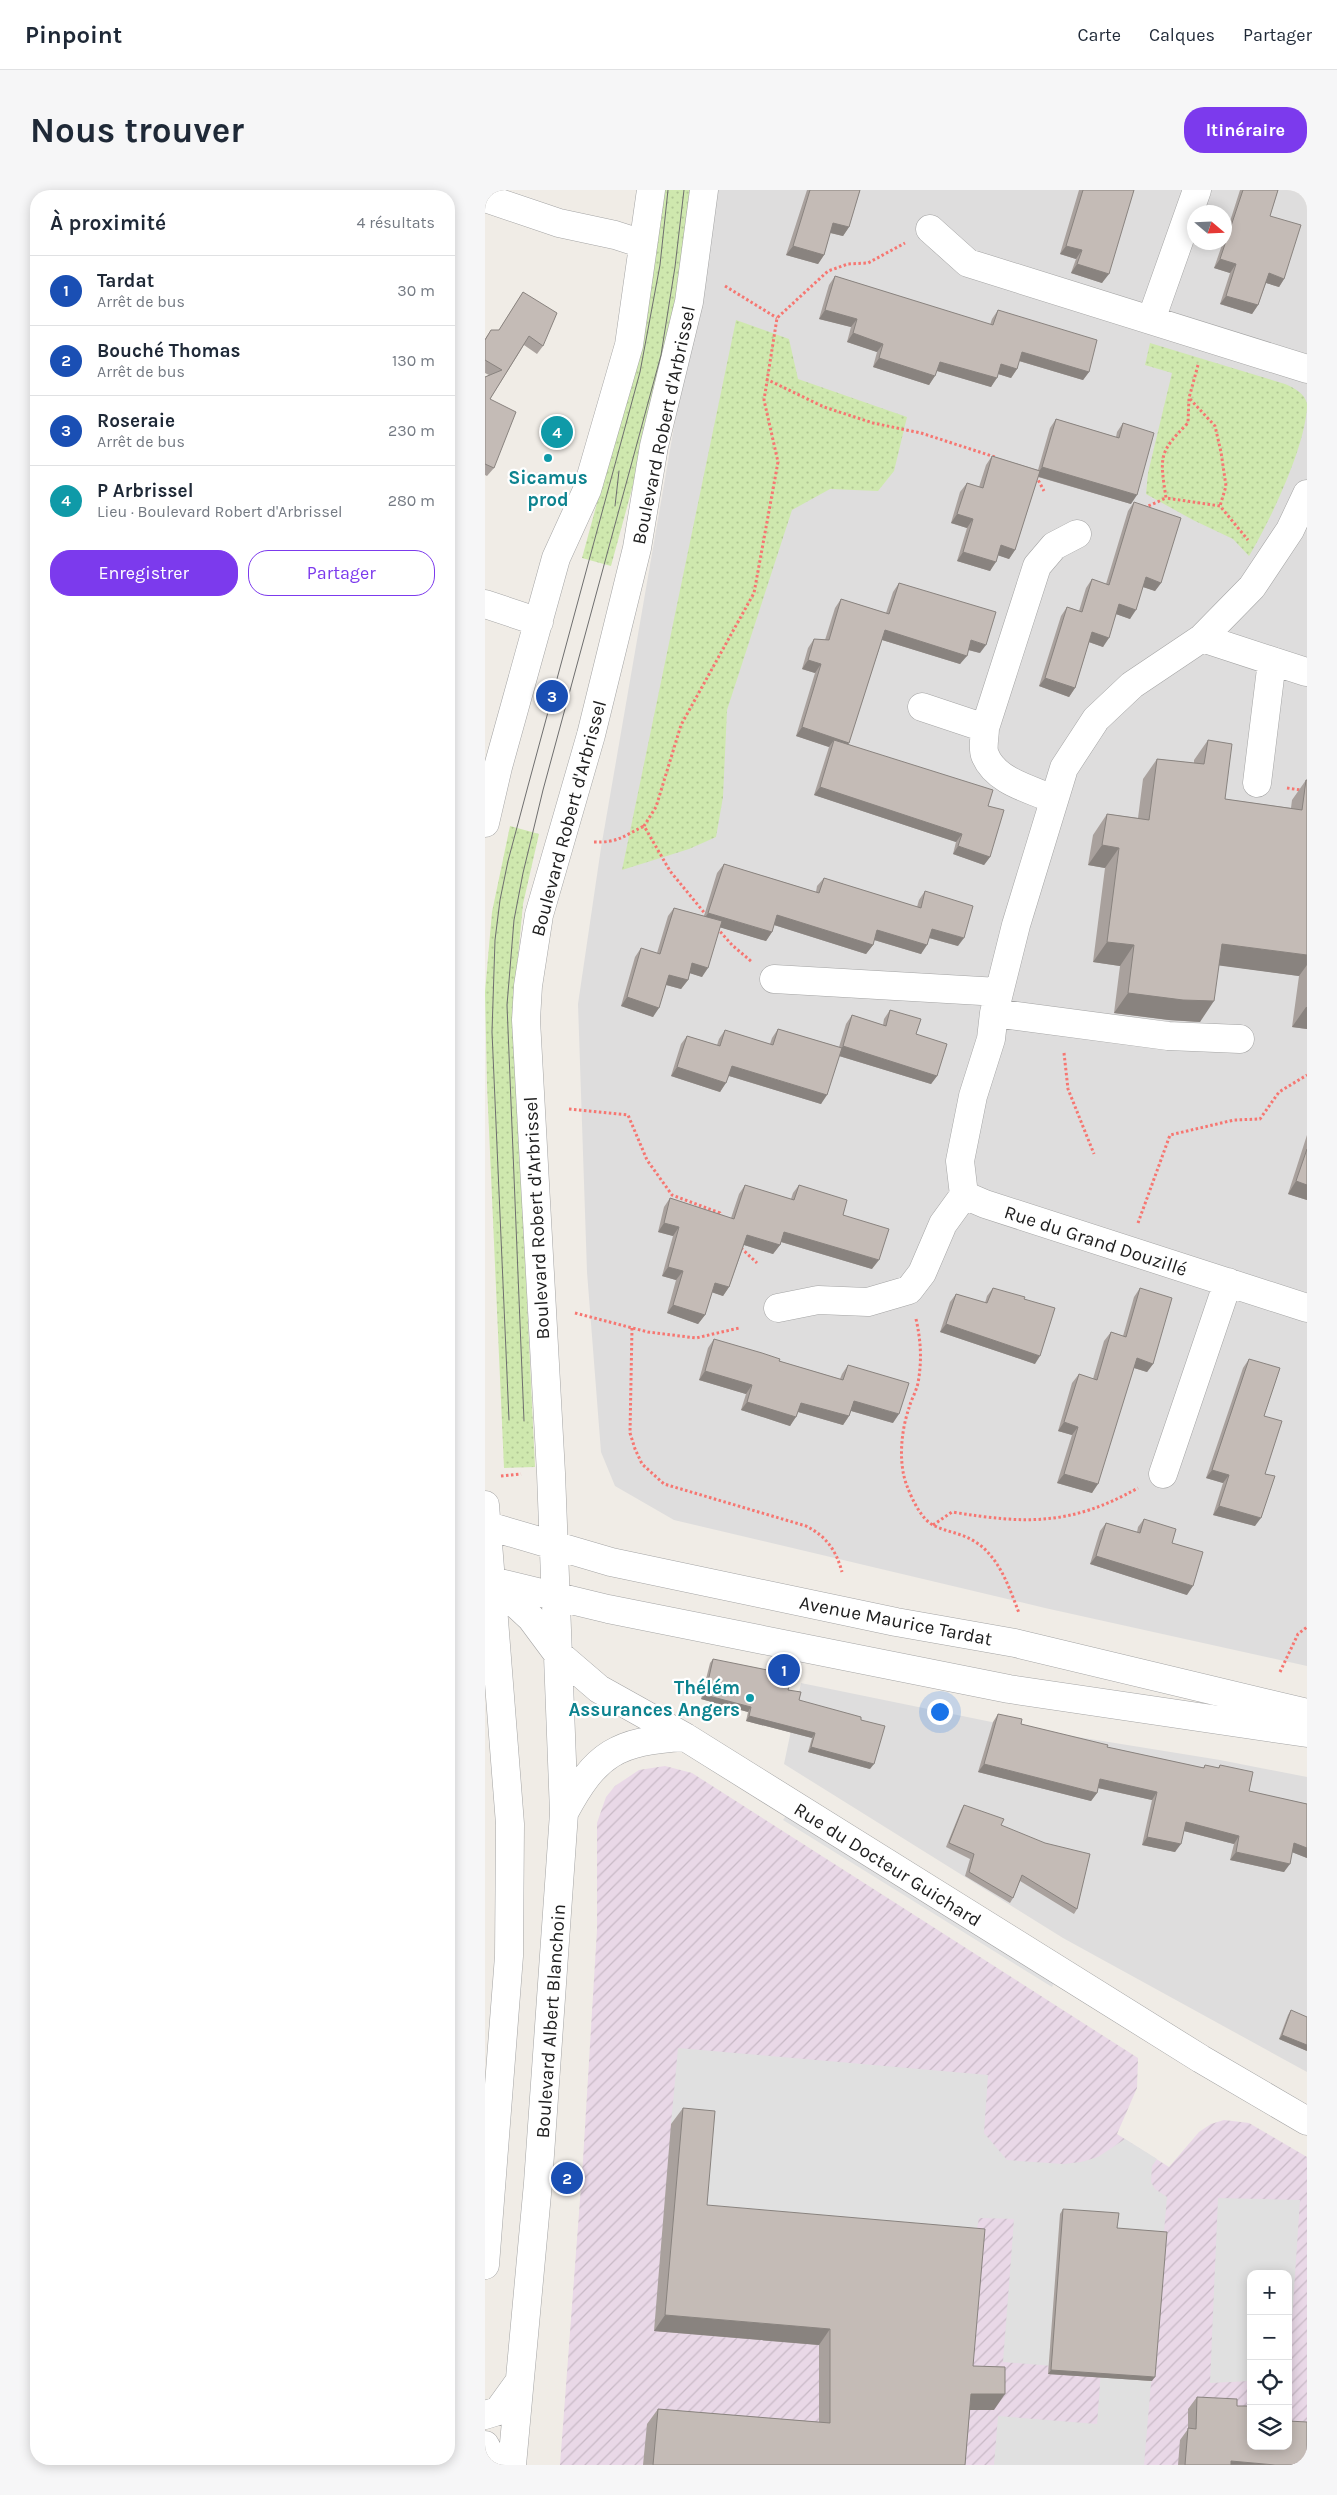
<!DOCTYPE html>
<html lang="fr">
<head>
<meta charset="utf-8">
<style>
	body { margin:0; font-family:Karla,sans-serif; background:#f6f6f7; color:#1f2937 }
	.controls { position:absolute; right:15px; bottom:15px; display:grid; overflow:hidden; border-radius:10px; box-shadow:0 2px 12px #0003 }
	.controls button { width:45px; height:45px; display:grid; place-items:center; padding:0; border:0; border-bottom:1px solid #e0e1e3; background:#fff; color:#1f2937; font:25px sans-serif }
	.compass { position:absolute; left:702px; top:15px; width:45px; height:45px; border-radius:50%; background:#fff; box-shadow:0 2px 12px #0003; rotate:109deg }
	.you { position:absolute; left:454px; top:1521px; width:18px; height:18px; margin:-12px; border:4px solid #fff; border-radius:50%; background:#1a73e8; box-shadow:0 0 0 8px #1a73e833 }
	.badge { display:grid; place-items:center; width:32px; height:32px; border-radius:50%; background:#7c3aed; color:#fff; font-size:16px; font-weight:700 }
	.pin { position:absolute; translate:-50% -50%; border:2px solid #fff; box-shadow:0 1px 5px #0006 }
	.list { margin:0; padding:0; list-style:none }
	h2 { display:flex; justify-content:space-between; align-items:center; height:65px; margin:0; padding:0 20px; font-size:21px }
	h2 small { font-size:16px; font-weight:400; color:#747a83 }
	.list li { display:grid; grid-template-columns:32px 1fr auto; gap:15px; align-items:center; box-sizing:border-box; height:70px; padding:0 20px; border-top:1px solid #e0e1e3 }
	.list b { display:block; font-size:19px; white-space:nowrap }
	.list p { margin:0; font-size:16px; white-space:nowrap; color:#747a83 }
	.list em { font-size:16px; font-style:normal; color:#747a83 }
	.actions { display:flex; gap:10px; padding:15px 20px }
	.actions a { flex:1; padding:11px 0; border:1px solid #7c3aed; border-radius:20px; text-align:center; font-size:18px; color:#7c3aed }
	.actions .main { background:#7c3aed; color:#fff }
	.icon { flex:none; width:28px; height:28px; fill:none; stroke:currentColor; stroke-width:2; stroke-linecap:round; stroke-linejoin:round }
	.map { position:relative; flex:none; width:822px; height:2275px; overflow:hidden; border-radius:20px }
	header { display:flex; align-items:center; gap:30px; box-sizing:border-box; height:70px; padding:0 25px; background:#fff; border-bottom:1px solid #e0e1e3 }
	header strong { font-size:24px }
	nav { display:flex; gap:28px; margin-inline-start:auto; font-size:18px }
	.intro { display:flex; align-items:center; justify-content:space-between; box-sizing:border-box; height:120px; padding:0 30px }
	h1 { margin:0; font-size:35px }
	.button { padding:12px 22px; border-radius:20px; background:#7c3aed; color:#fff; font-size:18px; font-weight:700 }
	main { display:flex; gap:30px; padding:0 30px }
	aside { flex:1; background:#fff; border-radius:20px; box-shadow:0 2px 12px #0003 }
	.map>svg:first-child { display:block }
	.residential { fill:#dedddd; fill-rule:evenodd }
	.industrial { fill:url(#industrial-furrows); fill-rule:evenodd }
	.grass { fill:url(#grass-dots) }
	.parking { fill:#e0e0e0 }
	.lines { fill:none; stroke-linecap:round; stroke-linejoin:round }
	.minor-casing { stroke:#a4a4a4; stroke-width:29 }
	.path { stroke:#f67671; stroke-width:3; stroke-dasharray:2.5 2.5; stroke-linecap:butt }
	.minor { stroke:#fff; stroke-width:28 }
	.tram { stroke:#6e6e6e; stroke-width:1 }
	.wall { fill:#a9a19d }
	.shaded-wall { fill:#89837f }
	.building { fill:#c4bbb6; stroke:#89837f }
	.culture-dot { fill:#0f9aa8; stroke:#fff; stroke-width:2 }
	.labels { text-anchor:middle; stroke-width:4.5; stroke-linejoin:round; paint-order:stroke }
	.street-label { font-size:19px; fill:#202020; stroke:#fff }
	.culture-label { font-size:19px; font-weight:bold; fill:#0d838f; stroke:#fff }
</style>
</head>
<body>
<header>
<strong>Pinpoint</strong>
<nav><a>Carte</a><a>Calques</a><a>Partager</a></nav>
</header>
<div class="intro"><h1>Nous trouver</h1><a class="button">Itinéraire</a></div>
<main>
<aside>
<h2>À proximité<small>4 résultats</small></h2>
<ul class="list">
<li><span class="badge" style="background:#1a4fb4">1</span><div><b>Tardat</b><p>Arrêt de bus</p></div><em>30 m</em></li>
<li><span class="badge" style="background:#1a4fb4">2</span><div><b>Bouché Thomas</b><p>Arrêt de bus</p></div><em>130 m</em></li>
<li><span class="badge" style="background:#1a4fb4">3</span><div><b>Roseraie</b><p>Arrêt de bus</p></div><em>230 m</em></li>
<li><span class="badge" style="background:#0f9aa8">4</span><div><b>P Arbrissel</b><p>Lieu · Boulevard Robert d'Arbrissel</p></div><em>280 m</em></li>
</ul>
<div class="actions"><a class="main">Enregistrer</a><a>Partager</a></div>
</aside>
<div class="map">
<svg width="822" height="2275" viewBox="0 0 822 2275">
	<defs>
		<pattern id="industrial-furrows" width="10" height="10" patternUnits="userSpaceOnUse" patternTransform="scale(1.25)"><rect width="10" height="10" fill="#e9d8e7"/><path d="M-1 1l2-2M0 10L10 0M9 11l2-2" fill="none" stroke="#c8b9c6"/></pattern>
		<pattern id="grass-dots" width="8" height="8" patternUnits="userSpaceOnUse" patternTransform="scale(1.25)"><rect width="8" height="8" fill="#cfe8ae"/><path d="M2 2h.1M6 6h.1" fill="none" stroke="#b1c795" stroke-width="1.8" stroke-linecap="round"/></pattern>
	</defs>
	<rect width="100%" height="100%" fill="#f0ece6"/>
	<!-- residential -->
	<path class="residential" d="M230,0H822V1476L560,1418L189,1330L130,1296L116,1262L102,1082L93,814L116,658ZM709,22H739V52H709Z
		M316,1493L531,1537L735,1570L822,1587V1882L578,1748L299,1574Z"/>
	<!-- industrial -->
	<path class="industrial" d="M180,1576L207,1583L653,1868L652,1898L632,1944L684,1977L714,1942L726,1934L739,1930L764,1933L822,1967V2275H75L98,1970L112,1740V1633L121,1607L130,1596L154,1580ZM766,2084H803V2256H766Z"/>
	<!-- grass -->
	<path class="grass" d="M175,0H206L196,92L178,185L126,376L97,368L135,229Z
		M251,130L304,149L313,189L422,227L409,281L393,301L345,299L307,320L242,520L238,607L231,647L204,659L137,680Z
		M665,153L800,194C809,198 820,203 822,214C822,254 785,331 764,366L748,349L708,330L661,304L663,283L687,183L660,175Z
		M25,636L54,644L38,714L31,788L30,858L50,1277L19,1278L2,895L0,802L7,722Z"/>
	<!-- parking -->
	<path class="parking" d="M304,1621L572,1788L567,1797L298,1630Z
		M193,1858L503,1885L499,1943L522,1970L578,1974L596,1972L613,1967L640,1949L672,1969L667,1976L666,1992L670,1999L682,2007L659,2275H509L513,2226L612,2234L616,2180L518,2172L529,2029L494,2028L489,2055L211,2031L186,1934Z
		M733,2008L815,2010L803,2190V2084H766V2191L725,2193Z"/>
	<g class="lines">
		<defs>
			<path id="minor" d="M0,8L74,33L130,45L158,54
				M445,39L483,73L822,179
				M666,130L712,0
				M822,304L805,340L767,397L717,448L647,495L611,529L579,578L531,735L509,823L506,849L488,906L475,971L479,1005L500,1014L822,1118
				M0,414L54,432
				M717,448L821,482
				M437,517L500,538
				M772,593L787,471
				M568,609C545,599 510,591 500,565C497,558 500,546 500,538L552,376L569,356L592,344
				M0,633L13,577L71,368L102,300L144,155L166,0
				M289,789L514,802
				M509,823L683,846L755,849
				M293,1118L333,1110L383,1112L424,1100L437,1083L458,1034L479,1005
				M678,1284L743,1092
				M0,1315L25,1634L24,1766L0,2075
				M0,1335L126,1372L411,1432L530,1453L822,1523
				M6,1391L46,1428L72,1463L114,1499L200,1547L716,1869L822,1931
				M11,1392L123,1419L524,1499L822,1543
				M79,1623C111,1563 132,1551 200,1547
				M0,2225L13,2221L34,2192
				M0,2255L5,2264L6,2275
				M27,2275L53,1993L79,1623L66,1283L41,830L43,796L54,725L106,545L152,358L169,256L204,112L219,0"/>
		</defs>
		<!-- minor casing -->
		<use href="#minor" class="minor-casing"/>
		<!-- path -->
		<path class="path" d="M240,96L292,128
			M713,175L704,208L703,233C673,263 675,267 681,308L735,316L763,350
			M281,189L339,217L388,233L436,243L510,267
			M705,209L730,236L736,262L741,296L735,316
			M551,286L559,301
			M659,318L681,308
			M802,598L822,601
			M109,652C132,653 139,646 159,636
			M222,726L185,681L159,636L171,617L196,535L269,403L293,272L279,210L292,128L343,81L363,74L383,73L420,53
			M232,738L247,755L267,772
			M579,863L583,899L609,964
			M84,919L143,925L162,970L187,1005L235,1023L237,1027
			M653,1033L685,945L749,930L775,929L794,902L822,885
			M256,1058L272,1073
			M90,1123L163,1142L211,1148L254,1138
			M431,1129C436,1151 437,1171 433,1193C431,1202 426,1210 424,1218C416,1241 413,1273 422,1296C427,1309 437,1331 450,1336C462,1342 476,1343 489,1351C514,1366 524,1397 534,1423
			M147,1138L145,1243L150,1259L157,1274L179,1294L321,1336C341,1346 351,1360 357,1382
			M16,1286L36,1284
			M448,1335L467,1322C541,1334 585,1336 653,1298
			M795,1482L813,1444L822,1437"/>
		<!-- minor -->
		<use href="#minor" class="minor"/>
		<!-- tram -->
		<path class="tram" d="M130,316L134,281
			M24,1230L7,842L10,750L15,710L23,671L43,596L155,182L175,75L183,0
			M39,1231L22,815L29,730L38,683L58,600L176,165L190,77L199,0"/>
	</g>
	<!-- wall -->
	<path class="wall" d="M322,0H375L364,37L358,46L345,43L339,65L333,74L301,65Z
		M594,0H649L617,93L586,83L591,69L575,64Z
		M755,0H793L785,26L799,89L794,97L781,93L773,115L767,124L735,114L745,83L729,78L738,52H740V47Z
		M350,86L505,135L507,129L513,120L604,182L598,190L534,171L532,179L526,188L513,184L506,197L452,181L444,195L388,177L392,162L362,152L366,137L334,129L344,95Z
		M38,102L58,156L52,164L39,155L5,209L9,278L2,286L0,285V187L4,185L0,183V149L6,140H14Z
		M571,229L631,247L632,242L638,233L646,314L553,287L530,360L524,369L513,365L505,381L472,371L482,338L466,333L475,302L482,293L494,297L501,275L507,266L553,280L565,238Z
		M649,312L676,393L670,401L658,397L645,429L631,424L618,457L604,452L590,498L584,507L554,496L576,426L582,417L594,421L601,398L607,389L621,394L643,321Z
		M414,393L495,463L483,460L475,474L397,450L363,554L503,616L505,667L499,675L468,664L471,652L329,605L344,557L311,546L330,483L317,479L323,458L329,449L340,450L350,418L356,409L401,423L408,402Z
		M723,550L740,609L806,618L807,610L821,590H822V839L807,837L814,786L734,775L715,832L684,830L629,823L635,776L608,772L620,678L603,675L608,645L622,624L653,628L658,589L672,569L709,573V570Z
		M239,674L331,702L332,696L339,688L432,717L434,710L440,701L473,756L444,748L436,764L389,750L388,755L381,764L289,735L287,742L281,751L235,737L217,787L205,783L203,790L196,799L181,795L168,827L136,816L150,767L156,758L172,763L183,726L189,718L219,726L232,683Z
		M405,820L431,844L452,886L446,894L354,866L336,914L244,886L235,902L186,886L196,854L202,846L232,855L234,849L240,840L285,854L287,848L293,839L354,857L361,834L367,825L398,835L399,829Z
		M822,945V1010L803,1004Z
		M260,995L306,1009L308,1003L314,995L358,1025L387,1079L296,1052L295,1055L288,1064L259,1055L244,1097L238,1106L227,1102L220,1125L213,1134L182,1123L191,1090L177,1086L188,1046L173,1042L179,1017L185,1008L246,1028L254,1004Z
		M508,1098L539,1109L550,1174L455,1142L465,1112L471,1104L500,1113L502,1106Z
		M655,1098L668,1174L662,1182L649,1178L607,1303L572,1293L587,1245L573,1241L587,1193L594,1184L608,1189L619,1151L626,1142L638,1146L649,1107Z
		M229,1149L294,1171L355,1189L357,1184L363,1175L408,1233L366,1221L364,1226L358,1235L313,1222L305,1236L256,1220L261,1204L214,1190L223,1158Z
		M764,1169L779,1226L780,1284L770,1336L728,1325L738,1293L721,1288L758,1178Z
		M659,1329L687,1353L702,1405L605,1374L615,1341L621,1333L652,1342L653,1337Z
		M228,1469L303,1500L385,1579L323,1562L327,1548L261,1531L263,1522L216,1509L225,1473Z
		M513,1524L536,1534L622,1557L718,1578L720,1575L733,1578L735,1575L764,1601L822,1614V1668L807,1662L799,1682L745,1670L749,1654L699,1641L690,1662L657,1655L667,1610L613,1598L612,1603L606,1611L493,1582L508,1532Z
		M479,1615L516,1635L592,1719L589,1724L535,1691L528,1708L525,1713L480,1686L485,1669L461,1657L476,1620Z
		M806,1820L822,1861L794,1849L803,1825Z
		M198,1918L222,2015L488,2176L509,2220H485L480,2275H158L162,2234L173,2219L334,2232V2155L169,2141L186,1934Z
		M578,2019L632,2038L667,2191L563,2184L575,2024Z
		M712,2207L752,2216L766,2256L822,2275H693L695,2250L703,2239V2219Z"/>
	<!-- shaded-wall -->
	<path class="shaded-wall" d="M348,33L364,37L358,46L342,42Z
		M308,56L339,65L333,74L301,65Z
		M581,56L597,60L591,69L575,64Z
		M735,69L751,74L745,83L729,78Z
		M592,74L624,84L617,93L586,83Z
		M784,83L799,89L794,97L778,92Z
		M741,106L773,115L767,124L735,114Z
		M340,120L372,129L366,137L334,129Z
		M368,143L398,154L392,162L362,152Z
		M537,162L604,182L598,190L531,170Z
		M394,168L450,186L444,195L388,177Z
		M455,172L512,188L506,197L449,180Z
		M516,174L532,179L526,188L510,183Z
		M557,277L652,305L646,314L551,286Z
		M472,324L488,329L482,338L466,333Z
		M516,355L530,360L524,369L509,364Z
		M478,362L511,372L505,381L472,371Z
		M661,387L676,393L670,401L655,396Z
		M634,414L651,420L645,429L628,423Z
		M400,440L482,466L475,474L394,449Z
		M607,442L624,448L618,457L601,451Z
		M486,450L501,455L495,463L480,459Z
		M323,470L336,474L330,483L317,479Z
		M560,488L590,498L584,507L554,496Z
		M317,537L364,553L358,562L349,550L344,557L311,546Z
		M335,597L477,644L471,652L329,605Z
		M617,655L634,658L620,678L603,675Z
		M473,656L505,667L499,675L468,664Z
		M223,723L287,742L281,751L217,732Z
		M292,725L388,755L381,764L286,734Z
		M447,739L479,748L473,756L441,747Z
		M392,740L442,755L436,764L386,749Z
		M622,752L649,755L635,776L608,772Z
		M737,754L822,765V775L814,786L723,774Z
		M207,773L223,778L217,787L201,782Z
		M184,785L203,790L196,799L178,794Z
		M643,803L729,811L715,832L684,830L629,823Z
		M142,807L174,818L168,827L136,816Z
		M821,817H822V839L807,837Z
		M358,856L452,886L446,894L351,865Z
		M247,876L342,905L336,914L241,885Z
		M192,877L241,893L235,902L186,886Z
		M811,991L822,995V1010L803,1004Z
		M179,1033L194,1037L188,1046L173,1042Z
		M299,1042L394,1070L387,1079L293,1051Z
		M262,1045L295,1055L288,1064L256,1054Z
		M183,1077L198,1081L191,1090L177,1086Z
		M230,1093L244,1097L238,1106L223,1101Z
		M188,1115L220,1125L213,1134L182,1123Z
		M461,1134L555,1166L550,1174L455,1142Z
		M652,1168L668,1174L662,1182L646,1177Z
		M220,1181L267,1195L261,1204L214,1190Z
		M369,1211L414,1224L408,1233L363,1220Z
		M262,1212L311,1227L305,1236L256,1220Z
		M316,1213L364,1226L358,1235L310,1221Z
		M579,1232L593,1237L587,1245L573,1241Z
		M727,1280L744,1285L738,1293L721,1288Z
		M579,1284L613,1294L607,1303L572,1293Z
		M734,1316L776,1328L770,1336L728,1325Z
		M611,1366L708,1396L702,1405L605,1374Z
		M220,1505L266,1517L263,1522L216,1509Z
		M264,1526L330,1543L327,1548L261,1531Z
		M326,1557L389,1574L385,1579L323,1562Z
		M499,1574L612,1603L606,1611L493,1582Z
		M615,1589L672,1602L667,1610L609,1597Z
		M701,1632L754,1646L749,1654L695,1640Z
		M662,1647L696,1654L690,1662L657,1655Z
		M809,1653L822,1658V1668L804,1661Z
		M751,1662L805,1674L799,1682L745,1670Z
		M797,1845L822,1855V1861L794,1849Z
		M180,2125L345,2139L334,2155L169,2141Z
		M566,2180L670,2187L667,2191L563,2184Z
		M486,2204H520L509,2220H475Z
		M746,2271L790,2275H743Z"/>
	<!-- building -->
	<path class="building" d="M325,0H375L364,37L348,33L339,65L308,56Z
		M598,0H649L624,84L592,74L597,60L581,56Z
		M758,0H793L785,26L816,35L799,89L784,83L773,115L741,106L751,74L735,69Z
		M350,86L508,135L513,120L612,150L604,182L537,162L532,179L516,174L512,188L455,172L450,186L394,168L398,154L368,143L372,129L340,120Z
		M38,102L72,123L58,156L44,146L5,209L31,222L9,278L0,274V187L17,180L0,170V150L6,140H14Z
		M571,229L634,248L638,233L669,243L652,305L557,277Z
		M507,266L555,281L530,360L516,355L511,372L478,362L488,329L472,324L482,293L498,298Z
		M649,312L696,328L676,393L661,387L651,420L634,414L624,448L607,442L590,498L560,488L582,417L597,422L607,389L624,395Z
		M414,393L511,422L501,455L486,450L482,466L400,440L364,553L317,537L336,474L323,470L329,449L344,450L356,409L404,424Z
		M349,550L508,600L503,616L519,620L505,667L473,656L477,644L335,597Z
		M723,550L747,554L740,609L817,620L821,590H822V765L737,754L729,811L698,810L643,803L649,755L622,752L634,658L617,655L622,624L664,630L672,569L719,574Z
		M239,674L334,703L339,688L436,718L440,701L488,716L479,748L447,739L442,755L392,740L388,755L292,725L287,742L223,723Z
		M189,718L237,731L223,778L207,773L203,790L184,785L174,818L142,807L156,758L175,764Z
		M405,820L436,829L431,844L462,854L452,886L358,856L367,825L401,836Z
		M293,839L357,858L342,905L247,876L241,893L192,877L202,846L235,856L240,840L288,855Z
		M822,959V995L811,991Z
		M260,995L309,1010L314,995L362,1010L358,1025L404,1039L394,1070L299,1042L295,1055L262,1045L244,1097L230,1093L220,1125L188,1115L198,1081L183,1077L194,1037L179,1033L185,1008L249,1029Z
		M508,1098L540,1107L539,1109L570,1118L555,1166L461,1134L471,1104L502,1113Z
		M655,1098L687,1108L668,1174L652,1168L613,1294L579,1284L593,1237L579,1232L594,1184L612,1190L626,1142L641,1147Z
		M229,1149L277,1163L295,1169L294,1171L358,1190L363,1175L424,1193L414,1224L369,1211L364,1226L316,1213L311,1227L262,1212L267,1195L220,1181Z
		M764,1169L795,1178L779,1226L797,1231L780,1284L790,1286L776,1328L734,1316L744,1285L727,1280Z
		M659,1329L691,1339L687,1353L718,1362L708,1396L611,1366L621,1333L655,1343Z
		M228,1469L307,1485L303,1500L316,1502L314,1510L376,1527V1530L400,1536L389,1574L326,1557L330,1543L264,1526L266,1517L220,1505Z
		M513,1524L537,1529L536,1534L623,1555L622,1557L719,1578L720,1575L734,1578L735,1575L768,1582L764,1601L822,1614V1658L809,1653L805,1674L751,1662L754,1646L701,1632L696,1654L662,1647L672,1602L615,1589L612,1603L499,1574Z
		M479,1615L519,1629L516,1635L560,1653L605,1664L592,1719L537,1685L528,1708L484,1682L489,1664L464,1653Z
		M806,1820L822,1827V1855L797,1845Z
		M198,1918L230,1921L222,2015L500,2039L488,2176L520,2177V2204H486L480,2275H168L173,2219L345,2233V2139L180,2125Z
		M578,2019L634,2023L632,2038L682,2042L670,2187L566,2180Z
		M712,2207L752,2209V2216H766V2256H803V2231L822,2232V2275H790L746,2271V2275H700L703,2238L711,2239Z"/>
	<!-- markers -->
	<g class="culture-dot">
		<circle cx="63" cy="268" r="5"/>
		<circle cx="265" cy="1508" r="5"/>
	</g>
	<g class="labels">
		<!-- street labels -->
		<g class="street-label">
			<text transform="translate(178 235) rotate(-78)" y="7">Boulevard Robert d'Arbrissel</text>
			<text transform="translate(83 628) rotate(-75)" y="7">Boulevard Robert d'Arbrissel</text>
			<text transform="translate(51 1028) rotate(-93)" y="7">Boulevard Robert d'Arbrissel</text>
			<text transform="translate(611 1050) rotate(18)" y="7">Rue du Grand Douzillé</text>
			<text transform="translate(411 1430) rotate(11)" y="7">Avenue Maurice Tardat</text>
			<text transform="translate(403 1674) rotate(32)" y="7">Rue du Docteur Guichard</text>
			<text transform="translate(65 1831) rotate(-86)" y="7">Boulevard Albert Blanchoin</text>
		</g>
		<!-- culture labels -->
		<g class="culture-label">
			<text x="63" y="294">Sicamus<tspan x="63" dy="22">prod</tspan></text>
			<text x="255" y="1504" text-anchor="end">Thélém<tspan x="255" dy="22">Assurances Angers</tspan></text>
		</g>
	</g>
</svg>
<div class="controls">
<button>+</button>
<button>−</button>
<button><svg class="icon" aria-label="locate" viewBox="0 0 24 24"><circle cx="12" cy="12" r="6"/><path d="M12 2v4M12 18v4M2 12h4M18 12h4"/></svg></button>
<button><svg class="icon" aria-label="layers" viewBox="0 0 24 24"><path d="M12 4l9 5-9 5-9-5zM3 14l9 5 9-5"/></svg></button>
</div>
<svg class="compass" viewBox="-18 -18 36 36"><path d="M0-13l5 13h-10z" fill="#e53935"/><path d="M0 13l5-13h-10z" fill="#747a83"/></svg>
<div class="you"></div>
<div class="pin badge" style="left:299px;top:1480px;background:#1a4fb4">1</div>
<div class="pin badge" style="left:82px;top:1988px;background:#1a4fb4">2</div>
<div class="pin badge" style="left:67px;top:506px;background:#1a4fb4">3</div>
<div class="pin badge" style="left:72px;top:242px;background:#0f9aa8">4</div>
</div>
</main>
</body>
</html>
